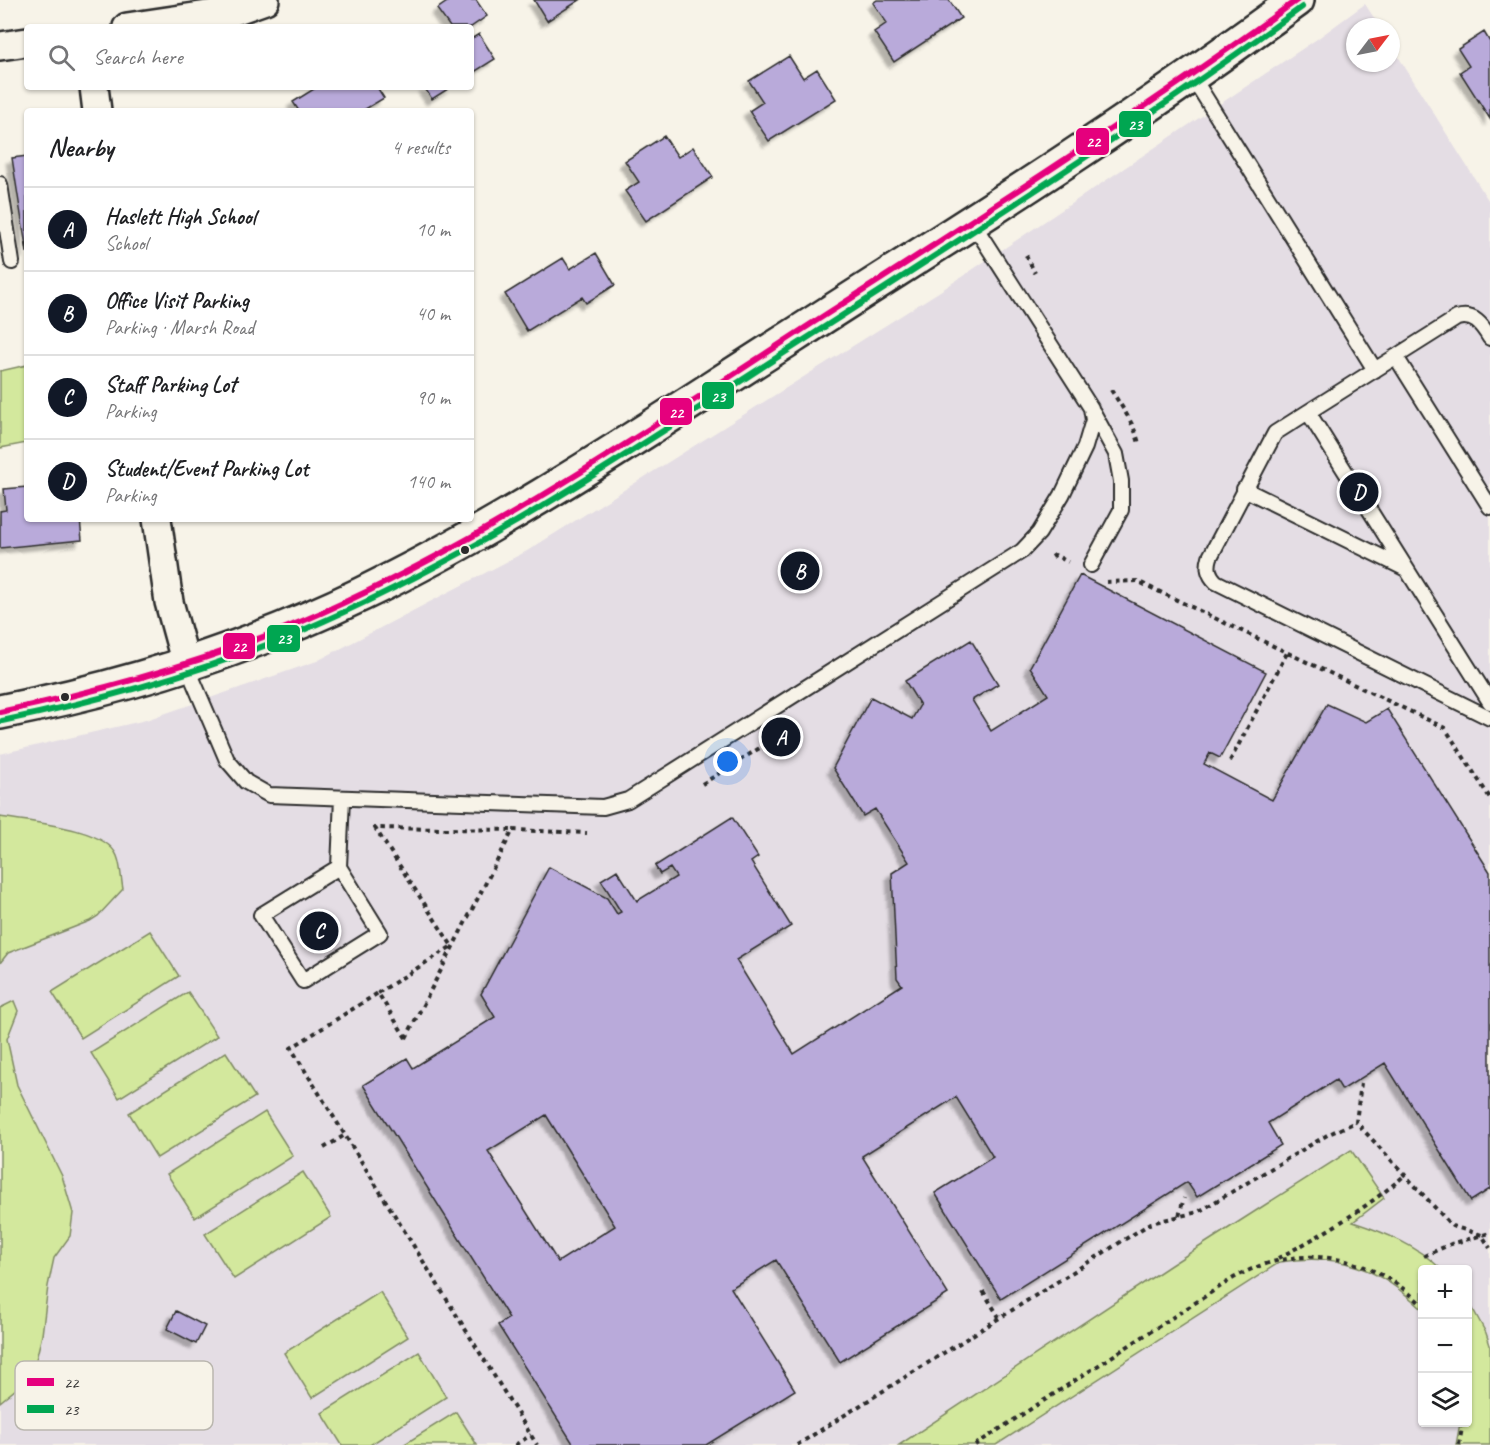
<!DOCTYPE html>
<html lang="en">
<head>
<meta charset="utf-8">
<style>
	body { margin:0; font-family:Caveat,sans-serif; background:#f6f6f6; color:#202124 }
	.controls { position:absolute; right:18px; bottom:18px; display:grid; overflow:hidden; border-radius:6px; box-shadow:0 2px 4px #0004 }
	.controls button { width:54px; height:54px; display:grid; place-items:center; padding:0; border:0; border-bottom:2px solid #e0e0e0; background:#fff; color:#202124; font:30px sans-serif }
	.compass { position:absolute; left:1346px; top:18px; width:54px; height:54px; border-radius:50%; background:#fff; box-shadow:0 2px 4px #0004; rotate:58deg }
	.you { position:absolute; left:728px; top:762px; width:21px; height:21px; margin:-15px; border:4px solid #fff; border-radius:50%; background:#1a73e8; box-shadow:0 0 0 9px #1a73e833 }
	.badge { display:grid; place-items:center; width:39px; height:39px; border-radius:50%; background:#111827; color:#fff; font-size:20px; font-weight:700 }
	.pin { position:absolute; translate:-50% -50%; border:3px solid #fff; box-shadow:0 2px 6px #0006 }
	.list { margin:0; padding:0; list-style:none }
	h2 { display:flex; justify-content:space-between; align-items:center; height:78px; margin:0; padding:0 24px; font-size:26px }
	h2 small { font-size:20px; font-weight:400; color:#757577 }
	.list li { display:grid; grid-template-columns:39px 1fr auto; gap:18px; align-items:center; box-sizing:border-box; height:84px; padding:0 24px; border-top:2px solid #e0e0e0 }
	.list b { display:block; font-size:22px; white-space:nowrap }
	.list p { margin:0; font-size:20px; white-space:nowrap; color:#757577 }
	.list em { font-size:20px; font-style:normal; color:#757577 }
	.icon { flex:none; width:33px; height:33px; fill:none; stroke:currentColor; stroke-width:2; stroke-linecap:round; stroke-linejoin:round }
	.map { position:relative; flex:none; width:1490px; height:1445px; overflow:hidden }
	.search { position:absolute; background:#fff; box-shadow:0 2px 4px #0004; left:24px; top:24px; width:450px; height:66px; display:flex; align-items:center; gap:15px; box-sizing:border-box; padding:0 21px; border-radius:6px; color:#757577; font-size:22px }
	.panel { position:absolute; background:#fff; box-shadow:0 2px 4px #0004; left:24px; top:108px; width:450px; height:414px; border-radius:6px }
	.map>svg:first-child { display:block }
	.built { fill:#e4dde4; fill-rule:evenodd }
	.green { fill:#d3e89d; stroke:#7f8a64; stroke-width:1.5 }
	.building { fill:#b9aada; stroke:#2b2b2b; stroke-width:1.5; fill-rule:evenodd; filter:url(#shadow) }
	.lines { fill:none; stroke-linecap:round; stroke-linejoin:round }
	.lane-casing { stroke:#2b2b2b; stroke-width:18 }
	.street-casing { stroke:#2b2b2b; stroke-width:32 }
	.secondary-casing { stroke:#2b2b2b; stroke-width:38 }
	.path { stroke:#2b2b2b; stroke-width:4; stroke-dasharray:4.5 4.5; stroke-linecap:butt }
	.lane { stroke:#f7f3e8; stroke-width:14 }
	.street { stroke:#f7f3e8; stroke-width:27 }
	.secondary { stroke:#f7f3e8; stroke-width:33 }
	.bus-1-casing { stroke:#f7f3e8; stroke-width:10 }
	.bus-2-casing { stroke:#f7f3e8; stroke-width:10 }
	.bus-1 { stroke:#e5007d; stroke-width:6 }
	.bus-2 { stroke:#00a651; stroke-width:6 }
	.bus-dot { fill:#2b2b2b; stroke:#f7f3e8; stroke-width:2 }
	.key { fill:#f7f3e8; stroke:#bab7af; stroke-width:1.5 }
	.key-label { font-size:16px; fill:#2b2b2b }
	.line-badge { stroke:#f7f3e8; stroke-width:2 }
	.badge-label { font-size:16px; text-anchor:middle; font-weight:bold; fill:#fff }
</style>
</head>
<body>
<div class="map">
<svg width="1490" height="1445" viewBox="0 0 1490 1445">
	<defs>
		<filter id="shadow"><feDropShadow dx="-5.5" dy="5.5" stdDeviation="1.5" flood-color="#0004"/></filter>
	</defs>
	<rect width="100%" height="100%" fill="#f7f3e8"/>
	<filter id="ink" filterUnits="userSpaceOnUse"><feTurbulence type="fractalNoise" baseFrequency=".0167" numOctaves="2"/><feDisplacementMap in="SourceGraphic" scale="12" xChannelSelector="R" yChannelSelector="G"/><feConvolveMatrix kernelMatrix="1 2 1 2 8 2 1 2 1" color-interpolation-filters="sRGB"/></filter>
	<g filter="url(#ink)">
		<!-- built -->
		<path class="built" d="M1365,4L1380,27H1355V63H1391V45L1490,203V1445H0V754L146,720L317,661L527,551L945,288L1317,39ZM1422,1270H1468V1422H1422Z"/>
		<!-- green -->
		<path class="green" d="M27,365V443L0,448V371Z
			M0,817C28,822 106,827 117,856C121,866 121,879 123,889L98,916L90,921L8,953L0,963Z
			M150,931L179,976L81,1038L52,992Z
			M188,992L217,1036L119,1098L91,1053Z
			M14,1001L18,1011L7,1039L17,1085L62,1176L73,1213L70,1236L54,1258L48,1286L42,1335L32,1376L0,1402V1008Z
			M226,1052L255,1097L157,1158L129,1113Z
			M265,1112L293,1156L195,1218L167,1174Z
			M1351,1150L1384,1198L1353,1222C1386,1233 1416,1245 1441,1269L1422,1270V1309C1380,1269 1340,1252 1280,1262L996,1445H899L1171,1265Z
			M303,1172L331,1217L234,1279L205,1234Z
			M380,1292L408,1337L312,1398L284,1353Z
			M1468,1300L1486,1333L1490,1345V1445H1456L1460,1423L1468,1422Z
			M419,1352L446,1397L370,1445H342L322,1413Z
			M456,1412L477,1445H403Z"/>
		<!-- building -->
		<path class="building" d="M450,0H476L487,16L471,27H450L437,9Z
			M534,0H580L547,21Z
			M877,0H949L961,18L894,62L874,32L887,23L873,3Z
			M1484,32L1490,42V119L1460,72L1469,66L1458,49Z
			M479,34L495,59L471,74V39Z
			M789,56L803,78L817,69L836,99L769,141L749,111L763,102L749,81Z
			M317,87H377L384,98L362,111H299L293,102Z
			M424,87H451L432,99Z
			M664,136L678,157L693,147L713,177L646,221L625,191L639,182L625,161Z
			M27,156V253L12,158Z
			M596,253L615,285L586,303L582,297L527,331L505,294L563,258L570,269Z
			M27,487V519H80L82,540L0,548V511L6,510L4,489Z
			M1080,575L1266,672L1220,758L1210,753L1204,764L1272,800L1327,704L1366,722L1387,709L1490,872V1189L1471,1201L1385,1063L1342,1090L1336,1080L1268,1123L1281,1145L1197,1197L1187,1182L1001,1299L935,1193L993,1157L956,1097L862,1156L948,1294L840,1362L776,1260L731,1288L795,1390L706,1445H574L498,1325L509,1318L363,1085L407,1058L413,1068L495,1017L481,994L549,867L607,898L617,914L621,912L601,880L617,870L637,901L676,877L670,868L660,874L655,866L732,817L758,857L751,862L791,926L736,960L794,1054L902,985L897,978L892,873L909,862L875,809L863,816L833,768L871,697L912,719L920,705L905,681L971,640L998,684L972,700L991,731L1048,695L1030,667ZM546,1115L615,1226L558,1262L488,1151Z
			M176,1311L205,1326L196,1344L167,1329Z"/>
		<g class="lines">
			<defs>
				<path id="lane" d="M1192,76L1375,370
					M0,184L12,262
					M1490,338C1482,325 1474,313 1457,318L1308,412L1490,702
					M1396,357L1490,507
					M1308,412L1275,433L1210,557C1207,567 1208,574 1216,582L1490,718
					M1244,489L1406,569
					M1091,565L1121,510V481L1116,454L1093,412
					M186,664L227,760L246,782L269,795L603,807L628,800L1022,551L1039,533L1062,495L1085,447L1093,420L1091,408L972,222
					M339,867L380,933L303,981L261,915L339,867L342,798"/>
				<path id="street" d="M127,27L234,11L265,0
					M0,46L27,42
					M94,87L97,111
					M157,519L169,602L186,664"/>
				<path id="secondary" d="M0,712C124,688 248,649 362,594C513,521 652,426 792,337C891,273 991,211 1088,146C1159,99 1228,50 1297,0"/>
			</defs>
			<!-- lane casing -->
			<use href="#lane" class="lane-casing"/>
			<!-- street casing -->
			<use href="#street" class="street-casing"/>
			<!-- secondary casing -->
			<use href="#secondary" class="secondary-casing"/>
			<!-- path -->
			<path class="path" d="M1026,255L1035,273
				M1111,390C1122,407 1135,425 1139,444
				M1052,557L1055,555L1068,562
				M1106,582L1137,581L1445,728L1490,798
				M1230,761L1287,653
				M702,784L782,734
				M378,993L452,946L375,828L513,830
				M406,1038L513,830L587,833
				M406,1038L378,993L291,1048L537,1445
				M1361,1083L1356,1122L1452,1226L1482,1235L1490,1248
				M324,1148L345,1135
				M1179,1216L1184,1198
				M1424,1256L1451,1244L1490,1233
				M1278,1258C1322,1235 1367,1208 1405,1175
				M983,1291L999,1317
				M515,1445L531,1435
				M797,1445L1151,1223L1198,1212L1329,1134L1356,1122
				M975,1445L1232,1279C1298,1241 1369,1253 1422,1305
				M1459,1445L1463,1422"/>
			<!-- lane -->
			<use href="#lane" class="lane"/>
			<!-- street -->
			<use href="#street" class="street"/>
			<!-- secondary -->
			<use href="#secondary" class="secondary"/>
			<defs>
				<path id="bus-1" d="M0,712C110,689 218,659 321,613C495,535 652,427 811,324C975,219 1139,114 1297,0"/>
				<path id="bus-2" d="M2,721C112,698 221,667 324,621C498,544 656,435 815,333C980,227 1144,122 1302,7"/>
			</defs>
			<!-- bus-1 casing -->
			<use href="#bus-1" class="bus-1-casing"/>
			<!-- bus-2 casing -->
			<use href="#bus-2" class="bus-2-casing"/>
			<!-- bus-1 -->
			<use href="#bus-1" class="bus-1"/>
			<!-- bus-2 -->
			<use href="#bus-2" class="bus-2"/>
		</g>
	</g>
	<!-- markers -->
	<g class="bus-dot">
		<circle cx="465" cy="550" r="5"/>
		<circle cx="65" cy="697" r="5"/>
	</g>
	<!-- legend -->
	<rect x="15" y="1361" width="198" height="69" rx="9" class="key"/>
	<rect x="27" y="1378" width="27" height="8" fill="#e5007d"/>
	<rect x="27" y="1405" width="27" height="8" fill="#00a651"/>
	<g class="key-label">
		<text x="64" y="1388">22</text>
		<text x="64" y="1415">23</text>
	</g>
	<g class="line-badge">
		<rect x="1118" y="110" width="34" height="28" rx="6" fill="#00a651"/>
		<rect x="1075" y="127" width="35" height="29" rx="6" fill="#e5007d"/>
		<rect x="701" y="381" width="34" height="29" rx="6" fill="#00a651"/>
		<rect x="659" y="397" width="34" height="29" rx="6" fill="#e5007d"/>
		<rect x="266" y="624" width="35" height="29" rx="6" fill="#00a651"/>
		<rect x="222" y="632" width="34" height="28" rx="6" fill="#e5007d"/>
	</g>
	<g class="badge-label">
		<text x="1135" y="130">23</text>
		<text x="1093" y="147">22</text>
		<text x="718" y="402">23</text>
		<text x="676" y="418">22</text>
		<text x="284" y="644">23</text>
		<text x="239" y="652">22</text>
	</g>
</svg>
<div class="controls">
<button>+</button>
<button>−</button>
<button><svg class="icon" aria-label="layers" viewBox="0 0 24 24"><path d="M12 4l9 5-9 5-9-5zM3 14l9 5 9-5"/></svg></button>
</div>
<svg class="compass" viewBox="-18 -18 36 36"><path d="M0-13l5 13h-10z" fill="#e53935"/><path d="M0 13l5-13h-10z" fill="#757577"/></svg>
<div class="you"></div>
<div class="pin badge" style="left:781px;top:737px">A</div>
<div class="pin badge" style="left:800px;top:571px">B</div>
<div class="pin badge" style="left:319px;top:931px">C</div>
<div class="pin badge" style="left:1359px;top:492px">D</div>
<div class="search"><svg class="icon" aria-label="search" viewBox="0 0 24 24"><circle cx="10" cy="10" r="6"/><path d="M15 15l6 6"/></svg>Search here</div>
<section class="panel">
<h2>Nearby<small>4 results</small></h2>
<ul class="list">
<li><span class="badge">A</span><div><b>Haslett High School</b><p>School</p></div><em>10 m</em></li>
<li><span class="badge">B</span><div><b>Office Visit Parking</b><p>Parking · Marsh Road</p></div><em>40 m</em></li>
<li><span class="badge">C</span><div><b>Staff Parking Lot</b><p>Parking</p></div><em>90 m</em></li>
<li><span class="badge">D</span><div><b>Student/Event Parking Lot</b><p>Parking</p></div><em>140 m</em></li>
</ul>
</section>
</div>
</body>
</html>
